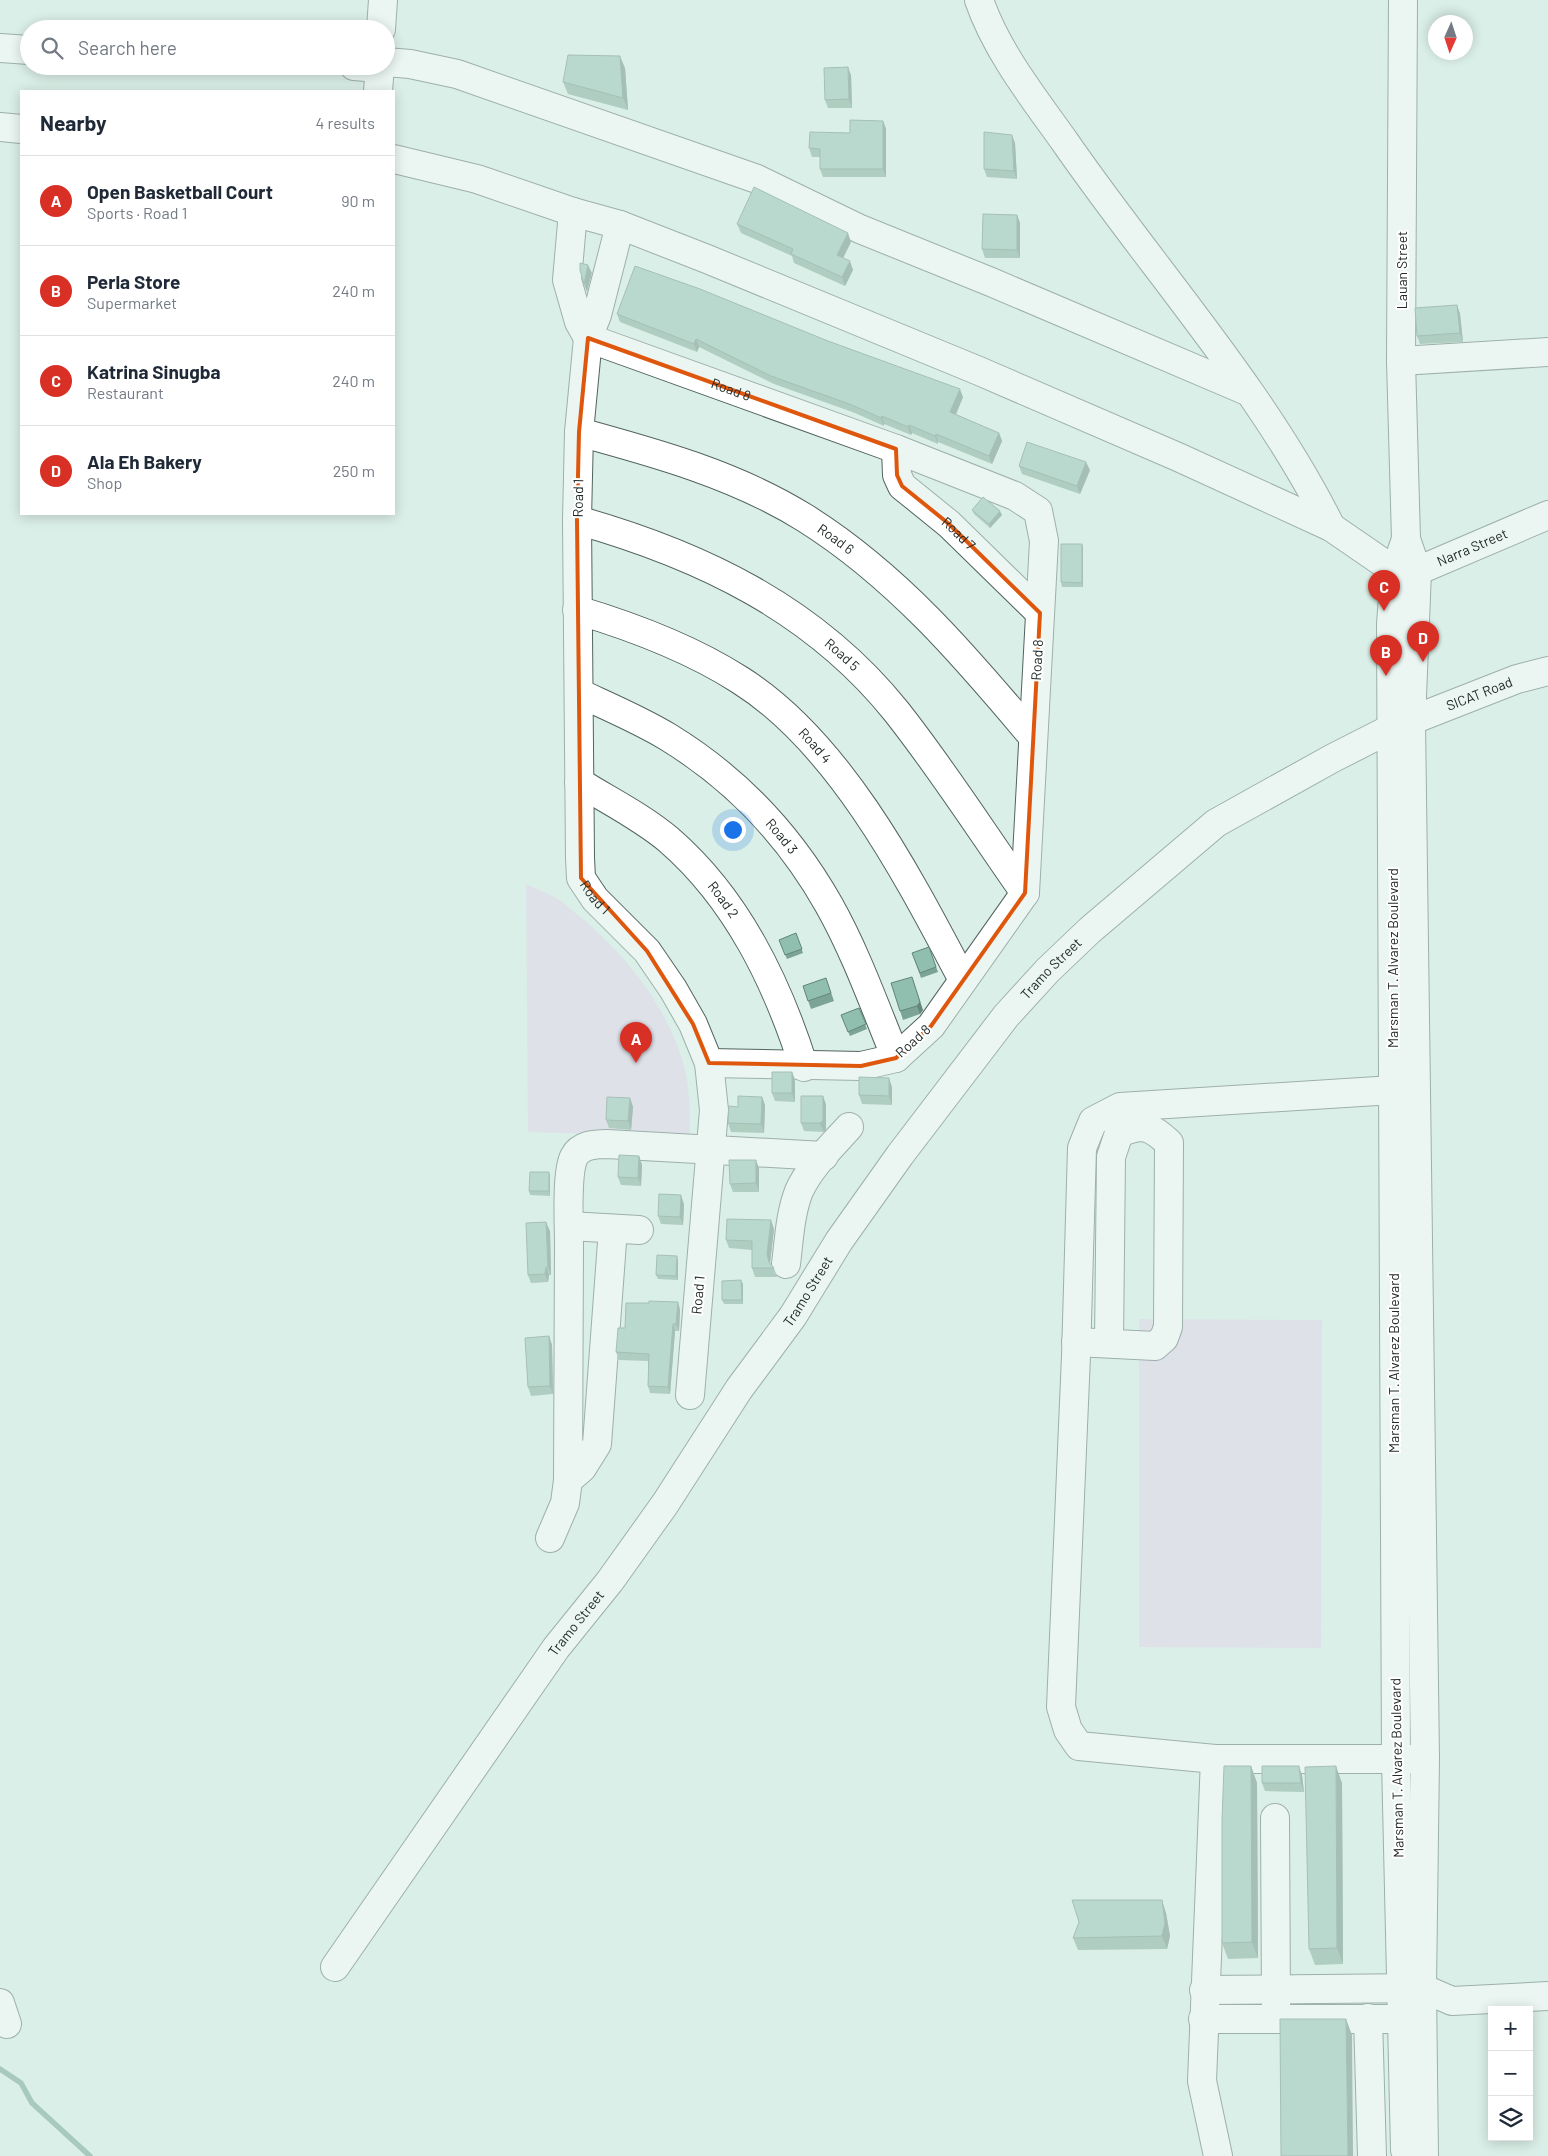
<!DOCTYPE html>
<html lang="en">
<head>
<meta charset="utf-8">
<style>
	body { margin:0; font-family:Barlow,sans-serif; background:#f2f2f3; color:#1f2937 }
	.controls { position:absolute; right:15px; bottom:15px; display:grid; overflow:hidden; border-radius:0px; box-shadow:0 2px 12px #0003 }
	.controls button { width:45px; height:45px; display:grid; place-items:center; padding:0; border:0; border-bottom:1px solid #e0e1e3; background:#fff; color:#1f2937; font:25px sans-serif }
	.compass { position:absolute; left:1428px; top:15px; width:45px; height:45px; border-radius:50%; background:#fff; box-shadow:0 2px 12px #0003; rotate:183deg }
	.you { position:absolute; left:732px; top:829px; width:18px; height:18px; margin:-12px; border:4px solid #fff; border-radius:50%; background:#1a73e8; box-shadow:0 0 0 8px #1a73e833 }
	.badge { display:grid; place-items:center; width:32px; height:32px; border-radius:50%; background:#d93025; color:#fff; font-size:16px; font-weight:700 }
	.pin { position:absolute; translate:-50% -41px; filter:drop-shadow(0 1px 2px #0008) }
	.pin::after { content:''; position:absolute; top:26px; width:18px; height:15px; background:inherit; clip-path:polygon(0 0,100% 0,50% 100%) }
	.list { margin:0; padding:0; list-style:none }
	h2 { display:flex; justify-content:space-between; align-items:center; height:65px; margin:0; padding:0 20px; font-size:21px }
	h2 small { font-size:16px; font-weight:400; color:#747a83 }
	.list li { display:grid; grid-template-columns:32px 1fr auto; gap:15px; align-items:center; box-sizing:border-box; height:90px; padding:0 20px; border-top:1px solid #e0e1e3 }
	.list b { display:block; font-size:19px; white-space:nowrap }
	.list p { margin:0; font-size:16px; white-space:nowrap; color:#747a83 }
	.list em { font-size:16px; font-style:normal; color:#747a83 }
	.icon { flex:none; width:28px; height:28px; fill:none; stroke:currentColor; stroke-width:2; stroke-linecap:round; stroke-linejoin:round }
	.map { position:relative; flex:none; width:1548px; height:2156px; overflow:hidden }
	.search { position:absolute; background:#fff; box-shadow:0 2px 12px #0003; left:20px; top:20px; width:375px; height:55px; display:flex; align-items:center; gap:12px; box-sizing:border-box; padding:0 18px; border-radius:28px; color:#747a83; font-size:19px }
	.panel { position:absolute; background:#fff; box-shadow:0 2px 12px #0003; left:20px; top:90px; width:375px; height:425px; border-radius:0px }
	.map>svg:first-child { display:block }
	.green { fill:#e4d1eb }
	.lines { fill:none; stroke-linecap:round; stroke-linejoin:round }
	.stream { stroke:#6c9b8c; stroke-width:5.5 }
	.minor-casing { stroke:#52645e; stroke-width:30 }
	.minor { stroke:#fff; stroke-width:28 }
	.wall { fill:#7ca496 }
	.shaded-wall { fill:#65867a }
	.building { fill:#90bfaf; stroke:#65867a }
	.marked { fill:none; stroke:#de570d; stroke-width:4; stroke-linejoin:round }
	.labels { text-anchor:middle; stroke-width:4; stroke-linejoin:round; paint-order:stroke }
	.street-label { font-size:14px; fill:#232b29; stroke:#fff }
</style>
</head>
<body>
<div class="map">
<svg width="1548" height="2156" viewBox="0 0 1548 2156">
	<rect width="100%" height="100%" fill="#daefe7"/>
	<!-- green -->
	<path class="green" d="M526,884C535,888 545,892 554,897C563,901 570,909 578,915C624,953 666,1004 683,1062C690,1086 690,1112 690,1137L528,1132Z
		M1139,1319L1322,1320L1321,1648L1139,1647Z"/>
	<g class="lines">
		<!-- stream -->
		<path class="stream" d="M0,2069L21,2083L32,2103L90,2156"/>
		<defs>
			<g id="minor">
				<path d="M979,0C997,52 1033,97 1065,142C1152,268 1263,390 1331,527"/>
				<path d="M1403,0L1401,361L1406,539L1417,571L1411,722L1425,1758L1422,1988L1424,2156"/>
				<path d="M381,29L383,0"/>
				<path d="M0,48L29,50"/>
				<path d="M386,62L410,64L457,74L757,179L860,229L991,282L1247,391"/>
				<path d="M354,66L379,68"/>
				<path d="M378,91L380,66"/>
				<path d="M0,127L21,129"/>
				<path d="M394,159L477,179L573,212L620,225L707,259L979,371L1178,457L1331,527L1395,571"/>
				<path d="M573,212L567,280L579,322L588,338"/>
				<path id="s1" d="M620,225L597,315L588,338L579,432L577,520L580,858L581,878L595,899L647,951L673,989L693,1024L709,1063L714,1110L690,1395"/>
				<path id="s2" d="M588,338L896,449L1015,496L1038,511L1044,541L1025,893L931,1026L896,1058L861,1066L709,1063"/>
				<path d="M1401,361L1548,352"/>
				<path id="s3" d="M579,432C656,453 736,475 805,518C896,575 965,656 1033,737"/>
				<path id="s4" d="M896,449L897,475L902,486L949,524L1040,613"/>
				<path id="s5" d="M577,520C701,555 814,609 896,711C942,769 982,832 1025,893"/>
				<path id="s6" d="M1399,571H1417L1548,515"/>
				<path id="s7" d="M577,610C634,627 690,648 740,680C840,743 909,878 963,980"/>
				<path id="s8" d="M579,693C609,707 640,720 668,737C735,778 790,836 829,905C856,953 875,1007 896,1058"/>
				<path id="s9" d="M579,782C609,801 642,817 669,840C737,899 777,982 804,1067"/>
				<path d="M569,1226L639,1230"/>
				<path d="M786,1264C789,1240 790,1214 799,1191C810,1167 831,1147 849,1127"/>
				<path d="M1076,1342L1155,1346L1164,1338L1168,1327L1169,1143C1150,1126 1144,1123 1119,1133L1111,1157L1109,1343"/>
				<path d="M568,1480L582,1468L597,1444L613,1229"/>
				<path d="M550,1538L565,1503L568,1480C568,1401 569,1323 569,1244C569,1225 566,1173 574,1157C580,1145 594,1144 607,1144L824,1156"/>
				<path d="M1215,1759L1079,1746L1068,1730L1061,1707L1076,1356L1082,1148L1093,1121L1120,1107L1393,1090L1412,1091"/>
				<path d="M1275,1818L1276,2007"/>
				<path id="s10" d="M335,1967L556,1648L610,1581L665,1504L739,1389L793,1316L839,1241L900,1155L1006,1016L1048,970L1090,930L1216,823L1333,758L1392,728L1517,679L1548,671"/>
				<path d="M1204,1990L1422,1988L1452,2001L1548,1996"/>
				<path d="M0,2003L7,2024"/>
				<path d="M1368,2018L1372,2156"/>
				<path d="M1203,2019H1421"/>
				<path d="M1405,2150L1396,1760L1391,624L1395,571L1406,539"/>
				<path d="M1218,2156L1202,2081L1215,1759H1414"/>
			</g>
		</defs>
		<!-- minor casing -->
		<use href="#minor" class="minor-casing"/>
		<!-- minor -->
		<use href="#minor" class="minor"/>
	</g>
	<!-- wall -->
	<path class="wall" d="M625,68L628,110L568,94L563,82Z
		M851,75L852,108H828L825,100Z
		M883,121L886,129V177H823L820,169V157H812L809,148Z
		M1015,143L1017,179L987,177L984,169Z
		M1017,215L1020,223V258H985L982,249Z
		M737,224L851,242L843,258L853,270L845,286L794,263L792,256L741,233Z
		M1457,305L1460,314L1463,342L1420,344L1417,336Z
		M617,314L963,397L956,415L999,433L1002,441L992,464L938,442V444L912,433L911,435L884,424V426L855,413L774,384L699,347L697,352L620,322Z
		M1019,466L1090,470L1080,494L1022,474Z
		M972,510L1002,515L990,528L974,514Z
		M1082,544L1083,548V587H1062L1061,582Z
		M796,933L803,953L787,959L779,940Z
		M929,947L938,972L921,978L912,953Z
		M826,978L834,1001L811,1009L803,986Z
		M891,983L923,1010L920,1014L903,1020Z
		M859,1008L867,1029L850,1036L841,1015Z
		M792,1072L795,1080V1102L775,1101L772,1093Z
		M892,1087V1105L862,1104L859,1095Z
		M762,1097L765,1105L764,1133L731,1132L728,1123L738,1107Z
		M630,1098L633,1107L631,1130L609,1128L606,1120Z
		M826,1104V1129L824,1132L804,1131L801,1123Z
		M639,1156L642,1165L641,1186L621,1185L618,1177Z
		M759,1168V1192H733L730,1184Z
		M549,1172L550,1177V1196L530,1195L529,1191Z
		M684,1204L683,1225L661,1224L658,1216Z
		M774,1229L770,1263L771,1265L774,1268L777,1277H755L752,1268V1250L729,1248L726,1240Z
		M550,1231L551,1275H549L548,1282L531,1283L528,1275Z
		M678,1260V1280L658,1279L656,1275Z
		M743,1284V1304H724L722,1300Z
		M678,1302L680,1310L679,1331H675L670,1394L650,1393L648,1386V1361L619,1360L616,1352L625,1328L649,1303Z
		M549,1336L552,1345L553,1394L531,1396L528,1387Z
		M1251,1766L1257,1783L1258,1958L1228,1959L1222,1943Z
		M1302,1775L1304,1792L1265,1791L1262,1783Z
		M1342,1783L1343,1964L1315,1965L1309,1949Z
		M1166,1913L1170,1936L1167,1949L1078,1950L1073,1938Z"/>
	<!-- shaded-wall -->
	<path class="shaded-wall" d="M620,56L625,68L628,110L623,98Z
		M848,67L851,75L852,108L849,99Z
		M883,121L886,129V177L883,169Z
		M1012,135L1015,143L1017,179L1014,171Z
		M1017,215L1020,223V258L1017,250Z
		M848,233L851,242L840,264L837,255Z
		M850,261L853,270L845,286L842,277Z
		M588,265L592,273L587,292L584,284Z
		M1457,305L1460,314L1463,342L1460,333Z
		M696,339L699,347L697,352L694,344Z
		M960,389L963,397L953,420L950,412Z
		M882,416L884,424V426L881,418Z
		M909,425L912,433L911,435L908,427Z
		M999,433L1002,441L992,464L989,456Z
		M936,434L938,442V444L935,436Z
		M1086,462L1090,470L1080,494L1077,486Z
		M1000,511L1002,515L990,528L989,524Z
		M1082,544L1083,548V587L1082,583Z
		M912,977L923,1010L920,1014L917,1006Z
		M792,1072L795,1080V1102L792,1093Z
		M889,1078L892,1087V1105L889,1096Z
		M823,1096L826,1104V1129L824,1132L820,1123Z
		M762,1097L765,1105L764,1133L761,1124Z
		M630,1098L633,1107L631,1130L628,1121Z
		M639,1156L642,1165L641,1186L638,1178Z
		M756,1160L759,1168V1192L756,1183Z
		M549,1172L550,1177V1196L549,1191Z
		M681,1195L684,1204L683,1225L680,1217Z
		M771,1220L774,1229L770,1263L772,1271L769,1262L767,1254Z
		M546,1222L550,1231L551,1275L548,1267Z
		M677,1256L678,1260V1280L676,1276Z
		M546,1267L549,1275L548,1282L545,1274Z
		M741,1280L743,1284V1304L742,1300Z
		M678,1302L680,1310L679,1331L676,1324Z
		M673,1324L675,1331L670,1394L668,1387Z
		M549,1336L552,1345L553,1394L550,1386Z
		M1251,1766L1257,1783L1258,1958L1252,1942Z
		M1299,1766L1302,1775L1304,1792L1301,1783Z
		M1336,1766L1342,1783L1343,1964L1337,1948Z
		M1162,1900L1166,1913L1170,1936L1167,1949L1162,1936Z
		M1346,2019L1352,2035L1353,2156H1348Z"/>
	<!-- building -->
	<path class="building" d="M568,55L620,56L623,98L563,82Z
		M848,67L849,99L825,100L824,68Z
		M850,120L883,121V169H820V149L809,148L810,132L850,133Z
		M984,132L1012,135L1014,171L984,169Z
		M754,187L848,233L837,255L850,261L842,277L791,254L793,249L737,224Z
		M983,214L1017,215V250L982,249Z
		M580,263L588,265L584,284L580,270Z
		M635,266L700,289L828,341L960,389L950,412L999,433L989,456L936,434L935,436L909,425L908,427L882,416L881,418L852,405L771,376L696,339L694,344L617,314Z
		M1457,305L1460,333L1417,336L1415,308Z
		M1027,442L1086,462L1077,486L1019,466Z
		M983,497L1000,511L989,524L972,510Z
		M1061,544H1082V583L1061,582Z
		M796,933L802,949L785,955L779,940Z
		M929,947L936,967L920,973L912,953Z
		M912,977L920,1002L917,1006L900,1011L891,983Z
		M826,978L831,993L808,1001L803,986Z
		M859,1008L866,1024L848,1032L841,1015Z
		M772,1072H792V1093H772Z
		M859,1077L889,1078V1096L859,1095Z
		M738,1096L762,1097L761,1124L728,1123L729,1106L738,1107Z
		M801,1096H823V1121L820,1123H801Z
		M607,1097L630,1098L628,1121L606,1120Z
		M619,1155L639,1156L638,1178L618,1177Z
		M729,1160H756V1183L730,1184Z
		M530,1172H549V1191H529Z
		M659,1194L681,1195L680,1217L658,1216Z
		M727,1219L771,1220L767,1254L769,1262L774,1268H752V1241L726,1240Z
		M546,1222L548,1267H546L545,1274L528,1275L526,1223Z
		M657,1255L677,1256L676,1276L656,1275Z
		M741,1280L742,1300H722V1281Z
		M649,1301L678,1302L676,1324H673L668,1387L648,1386L649,1354L616,1352L618,1328H625L626,1303H649Z
		M549,1336L550,1386L528,1387L525,1338Z
		M1224,1766H1251L1252,1942L1222,1943V1820Z
		M1262,1766H1299L1301,1783H1262Z
		M1336,1766L1337,1948L1309,1949L1305,1767Z
		M1072,1900H1162L1165,1923L1162,1936L1073,1938L1079,1922Z
		M1280,2019H1346L1348,2156H1281Z"/>
	<!-- marked area -->
	<path d="M0 0H1548V2156H0ZM588,338L896,449L897,475L902,486L949,524L1040,613L1025,893L931,1026L896,1058L861,1066L709,1063L693,1024L647,951L581,878L577,520L579,432Z" fill="#daefe7" fill-opacity=".55" fill-rule="evenodd"/>
	<path class="marked" d="M588,338L896,449L897,475L902,486L949,524L1040,613L1025,893L931,1026L896,1058L861,1066L709,1063L693,1024L647,951L581,878L577,520L579,432Z"/>
	<g class="labels">
		<!-- street labels -->
		<g class="street-label">
			<text transform="translate(1402 270) rotate(-90)" y="5">Lauan Street</text>
			<text dy="5" stroke="none"><textPath href="#s2" startOffset="152">Road 8</textPath></text>
			<text transform="translate(578 498) rotate(-89)" y="5">Road 1</text>
			<text dy="5" stroke="none"><textPath href="#s4" startOffset="112">Road 7</textPath></text>
			<text dy="5" stroke="none"><textPath href="#s3" startOffset="280">Road 6</textPath></text>
			<text dy="5" stroke="none"><textPath href="#s6" startOffset="78">Narra Street</textPath></text>
			<text dy="5" stroke="none"><textPath href="#s5" startOffset="300">Road 5</textPath></text>
			<text transform="translate(1037 660) rotate(-87)" y="5">Road 8</text>
			<text dy="5" stroke="none"><textPath href="#s10" startOffset="1744">SICAT Road</textPath></text>
			<text dy="5" stroke="none"><textPath href="#s7" startOffset="278">Road 4</textPath></text>
			<text dy="5" stroke="none"><textPath href="#s8" startOffset="251">Road 3</textPath></text>
			<text dy="5" stroke="none"><textPath href="#s1" startOffset="682">Road 1</textPath></text>
			<text dy="5" stroke="none"><textPath href="#s9" startOffset="188">Road 2</textPath></text>
			<text transform="translate(1393 958) rotate(-90)" y="5">Marsman T. Alvarez Boulevard</text>
			<text dy="5" stroke="none"><textPath href="#s10" startOffset="1230">Tramo Street</textPath></text>
			<text transform="translate(913 1041) rotate(-42)" y="5">Road 8</text>
			<text dy="5" stroke="none"><textPath href="#s10" startOffset="825">Tramo Street</textPath></text>
			<text transform="translate(698 1295) rotate(-85)" y="5">Road 1</text>
			<text transform="translate(1394 1363) rotate(-90)" y="5">Marsman T. Alvarez Boulevard</text>
			<text dy="5" stroke="none"><textPath href="#s10" startOffset="420">Tramo Street</textPath></text>
			<text transform="translate(1397 1768) rotate(-91)" y="5">Marsman T. Alvarez Boulevard</text>
		</g>
	</g>
</svg>
<div class="controls">
<button>+</button>
<button>−</button>
<button><svg class="icon" aria-label="layers" viewBox="0 0 24 24"><path d="M12 4l9 5-9 5-9-5zM3 14l9 5 9-5"/></svg></button>
</div>
<svg class="compass" viewBox="-18 -18 36 36"><path d="M0-13l5 13h-10z" fill="#e53935"/><path d="M0 13l5-13h-10z" fill="#747a83"/></svg>
<div class="you"></div>
<div class="pin badge" style="left:636px;top:1063px">A</div>
<div class="pin badge" style="left:1386px;top:676px">B</div>
<div class="pin badge" style="left:1384px;top:611px">C</div>
<div class="pin badge" style="left:1423px;top:662px">D</div>
<div class="search"><svg class="icon" aria-label="search" viewBox="0 0 24 24"><circle cx="10" cy="10" r="6"/><path d="M15 15l6 6"/></svg>Search here</div>
<section class="panel">
<h2>Nearby<small>4 results</small></h2>
<ul class="list">
<li><span class="badge">A</span><div><b>Open Basketball Court</b><p>Sports · Road 1</p></div><em>90 m</em></li>
<li><span class="badge">B</span><div><b>Perla Store</b><p>Supermarket</p></div><em>240 m</em></li>
<li><span class="badge">C</span><div><b>Katrina Sinugba</b><p>Restaurant</p></div><em>240 m</em></li>
<li><span class="badge">D</span><div><b>Ala Eh Bakery</b><p>Shop</p></div><em>250 m</em></li>
</ul>
</section>
</div>
</body>
</html>
